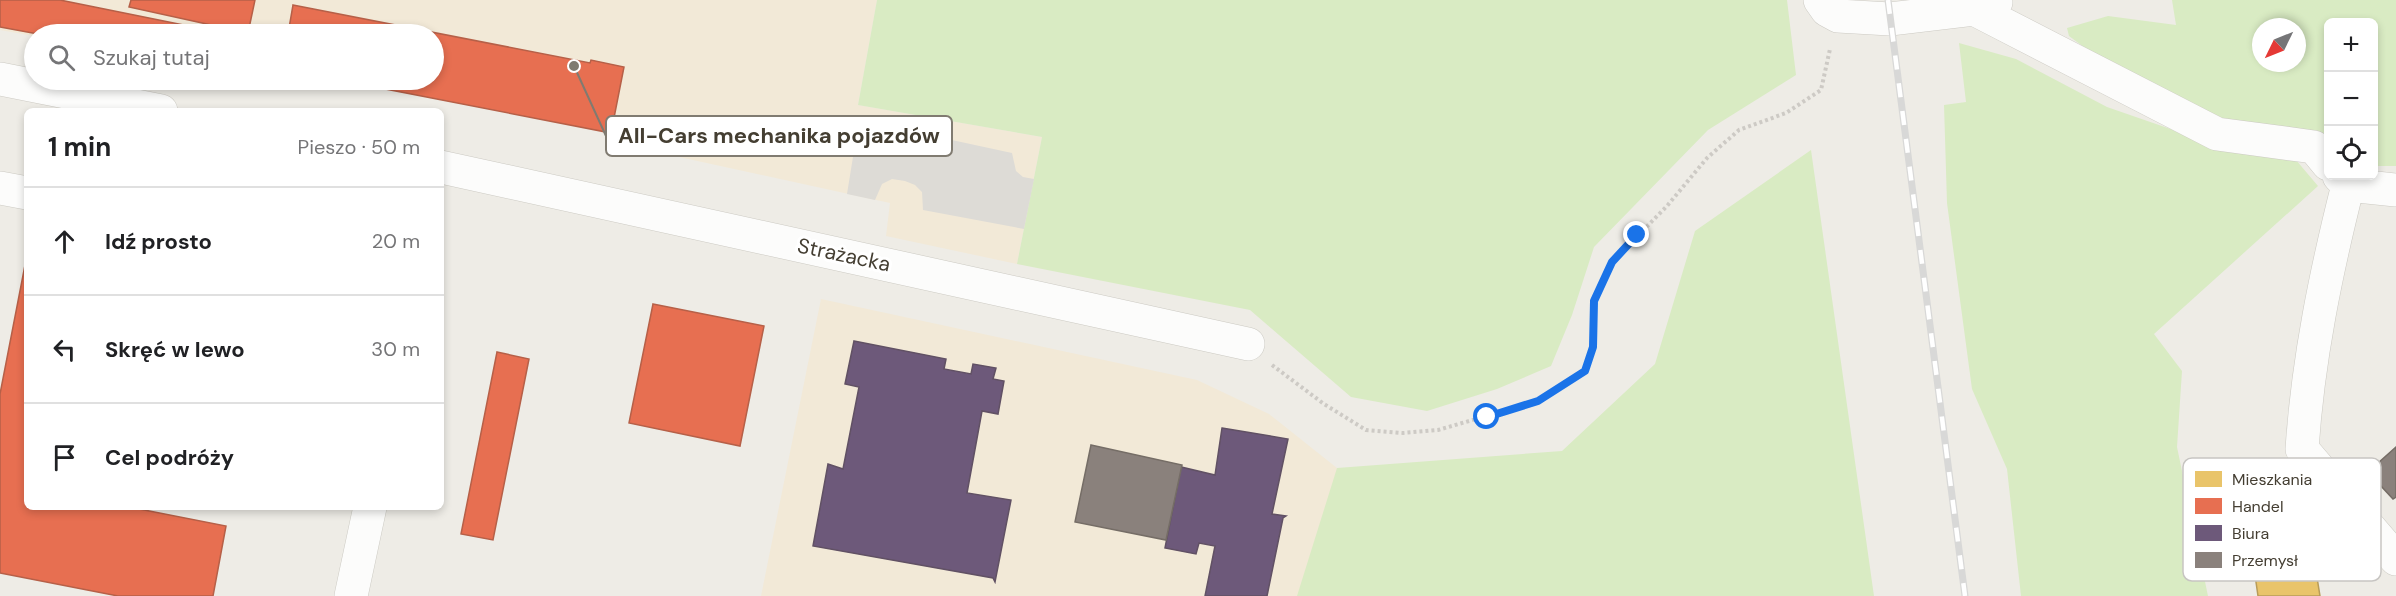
<!DOCTYPE html>
<html lang="pl">
<head>
<meta charset="utf-8">
<style>
	body { margin:0; font-family:"DM Sans",sans-serif; background:#f6f6f6; color:#202124 }
	.controls { position:absolute; right:18px; top:18px; display:grid; overflow:hidden; border-radius:9px; box-shadow:0 3px 9px #0003 }
	.controls button { width:54px; height:54px; display:grid; place-items:center; padding:0; border:0; border-bottom:2px solid #e0e0e0; background:#fff; color:#202124; font:30px sans-serif }
	.compass { position:absolute; left:2252px; top:18px; width:54px; height:54px; border-radius:50%; background:#fff; box-shadow:0 3px 9px #0003; rotate:227deg }
	.stop { position:absolute; width:18px; height:18px; margin:-14px; border:4px solid #1a73e8; border-radius:50%; background:#fff }
	.stop.end { background:#1a73e8; border-color:#fff; box-shadow:0 2px 6px #0008 }
	.list { margin:0; padding:0; list-style:none }
	h2 { display:flex; justify-content:space-between; align-items:center; height:78px; margin:0; padding:0 24px; font-size:26px }
	h2 small { font-size:20px; font-weight:400; color:#757577 }
	.list li { display:grid; grid-template-columns:39px 1fr auto; gap:18px; align-items:center; box-sizing:border-box; height:108px; padding:0 24px; border-top:2px solid #e0e0e0 }
	.list b { display:block; font-size:22px; white-space:nowrap }
	.list em { font-size:20px; font-style:normal; color:#757577 }
	.icon { flex:none; width:33px; height:33px; fill:none; stroke:currentColor; stroke-width:2; stroke-linecap:round; stroke-linejoin:round }
	.map { position:relative; flex:none; width:2396px; height:596px; overflow:hidden }
	.search { position:absolute; background:#fff; box-shadow:0 3px 9px #0003; left:24px; top:24px; width:420px; height:66px; display:flex; align-items:center; gap:15px; box-sizing:border-box; padding:0 21px; border-radius:33px; color:#757577; font-size:22px }
	.panel { position:absolute; background:#fff; box-shadow:0 3px 9px #0003; left:24px; top:108px; width:420px; height:402px; border-radius:9px }
	.map>svg:first-child { display:block }
	.commercial { fill:#f2e9d7 }
	.green { fill:#d9ebc3; fill-rule:evenodd }
	.parking { fill:#dddbd6 }
	.homes { fill:#e9c46a; stroke:#b89c59; stroke-width:1.5 }
	.shops { fill:#e76f51; stroke:#b66048; stroke-width:1.5 }
	.offices { fill:#6d597a; stroke:#615164; stroke-width:1.5 }
	.industry { fill:#8a817c; stroke:#756d66; stroke-width:1.5 }
	.lines { fill:none; stroke-linecap:round; stroke-linejoin:round }
	.minor-casing { stroke:#cccac3; stroke-width:34 }
	.path { stroke:#cdcac5; stroke-width:4; stroke-dasharray:3 3; stroke-linecap:butt }
	.minor { stroke:#fcfcfb; stroke-width:33 }
	.rail-casing { stroke:#d8d8d7; stroke-width:7 }
	.rail { stroke:#fff; stroke-width:4.5; stroke-dasharray:14; stroke-linecap:butt }
	.route { stroke:#1a73e8; stroke-width:8 }
	.labels { text-anchor:middle; stroke-width:6; stroke-linejoin:round; paint-order:stroke }
	.street-label { font-size:21px; fill:#443e32; stroke:#fff }
	.key { fill:#fff; stroke:#c7c5c2; stroke-width:1.5 }
	.key-label { font-size:16px; fill:#443e32 }
	.leader { fill:none; stroke:#807b71; stroke-width:2 }
	.callout-dot { fill:#807b71; stroke:#fff; stroke-width:2 }
	.callout { fill:#fff; stroke:#807b71; stroke-width:2 }
	.callout-label { font-size:22px; text-anchor:middle; font-weight:bold; fill:#443e32 }
</style>
</head>
<body>
<div class="map">
<svg width="2396" height="596" viewBox="0 0 2396 596">
	<rect width="100%" height="100%" fill="#eeece6"/>
	<!-- commercial -->
	<path class="commercial" d="M0,0H877L858,105L1042,137L1017,264L886,236L890,203L610,142L611,130L336,80H434V34L34,36L0,30Z
		M821,299L1197,380L1269,414L1337,468L1395,536L1354,596H761Z"/>
	<!-- green -->
	<path class="green" d="M877,0H1787L1796,75L1708,130L1594,247L1572,315L1551,366L1497,389L1427,411L1351,397L1250,310L1017,264L1042,137L858,105Z
		M2172,0H2396V166H2374V22H2328V139L2319,131L2223,121L2163,88L2112,68L2069,36L2067,28L2108,16L2176,25ZM2261,27H2297V63H2261Z
		M1959,43L2016,59L2107,107L2231,150L2296,160L2318,186L2154,334L2182,371L2177,447L2208,596H2021L2007,469L1972,389L1947,203L1944,105L1966,102Z
		M1811,150L1874,596H1297L1337,468L1562,451L1655,364L1695,231Z"/>
	<!-- parking -->
	<path class="parking" d="M859,120L1012,153L1016,171L1023,177L1034,179L1024,229L923,210L922,192L915,185L905,181L892,179L882,184L875,200L847,194Z"/>
	<!-- homes -->
	<path class="homes" d="M2314,559L2320,596H2258L2254,568Z"/>
	<!-- shops -->
	<path class="shops" d="M0,0H60L228,34H38L0,27Z
		M131,0H255L248,33L129,7Z
		M293,5L590,63L591,60L624,67L611,133L339,80H434V34H288Z
		M26,260L27,507H129L226,526L213,596H118L0,573V394Z
		M653,304L764,326L740,446L629,423Z
		M497,352L529,359L493,540L461,534Z"/>
	<!-- offices -->
	<path class="offices" d="M854,341L946,359L944,369L971,374L973,364L996,368L993,379L1004,381L998,414L982,411L967,493L1011,500L995,582L993,578L813,546L828,464L843,469L859,387L845,384Z
		M1222,428L1288,439L1272,514L1286,516L1283,518L1267,596H1205L1215,546L1199,543L1196,554L1165,548L1181,467L1215,475Z"/>
	<!-- industry -->
	<path class="industry" d="M1091,445L1182,465L1166,540L1075,522Z
		M2396,447V497L2393,499L2368,472Z"/>
	<g class="lines">
		<defs>
			<path id="minor" d="M1820,0L1827,10L1838,16L1890,19L1974,9L1996,2
				M1974,9L2217,134L2314,147L2328,164
				M0,79L161,111
				M441,167L1248,344
				M2339,176L2348,185L2396,190
				M2348,185C2326,272 2308,359 2302,449L2396,559
				M0,188L27,193
				M351,596L370,507"/>
		</defs>
		<!-- minor casing -->
		<use href="#minor" class="minor-casing"/>
		<!-- path -->
		<path class="path" d="M1272,365L1324,404L1366,430L1403,433L1438,430L1538,401L1585,371L1593,347L1594,301L1612,262L1667,206L1707,158L1739,130L1786,113L1821,90L1830,49"/>
		<!-- minor -->
		<use href="#minor" class="minor"/>
		<defs>
			<path id="rail" d="M1888,0L1965,596"/>
		</defs>
		<!-- rail casing -->
		<use href="#rail" class="rail-casing"/>
		<!-- rail -->
		<use href="#rail" class="rail"/>
	</g>
	<g class="lines">
		<!-- route -->
		<path class="route" d="M1487,417L1538,401L1585,371L1593,347L1594,301L1612,262L1637,235"/>
	</g>
	<g class="labels">
		<!-- street labels -->
		<g class="street-label">
			<text transform="translate(844 255) rotate(12)" y="7">Strażacka</text>
		</g>
	</g>
	<!-- legend -->
	<rect x="2183" y="458" width="198" height="123" rx="9" class="key"/>
	<rect x="2195" y="471" width="27" height="16" fill="#e9c46a"/>
	<rect x="2195" y="498" width="27" height="16" fill="#e76f51"/>
	<rect x="2195" y="525" width="27" height="16" fill="#6d597a"/>
	<rect x="2195" y="552" width="27" height="16" fill="#8a817c"/>
	<g class="key-label">
		<text x="2232" y="485">Mieszkania</text>
		<text x="2232" y="512">Handel</text>
		<text x="2232" y="539">Biura</text>
		<text x="2232" y="566">Przemysł</text>
	</g>
	<!-- callouts -->
	<path class="leader" d="M574 66L606 136"/>
	<circle class="callout-dot" cx="574" cy="66" r="6"/>
	<rect class="callout" x="606" y="116" width="346" height="40" rx="6"/>
	<g class="callout-label">
		<text x="779" y="143">All-Cars mechanika pojazdów</text>
	</g>
</svg>
<div class="controls">
<button>+</button>
<button>−</button>
<button><svg class="icon" aria-label="locate" viewBox="0 0 24 24"><circle cx="12" cy="12" r="6"/><path d="M12 2v4M12 18v4M2 12h4M18 12h4"/></svg></button>
</div>
<svg class="compass" viewBox="-18 -18 36 36"><path d="M0-13l5 13h-10z" fill="#e53935"/><path d="M0 13l5-13h-10z" fill="#757577"/></svg>
<div class="stop" style="left:1487px;top:417px"></div>
<div class="stop end" style="left:1637px;top:235px"></div>
<div class="search"><svg class="icon" aria-label="search" viewBox="0 0 24 24"><circle cx="10" cy="10" r="6"/><path d="M15 15l6 6"/></svg>Szukaj tutaj</div>
<section class="panel">
<h2>1 min<small>Pieszo · 50 m</small></h2>
<ul class="list">
<li><svg class="icon" aria-label="ahead" viewBox="0 0 24 24"><path d="M12 20V5M6 11l6-6 6 6"/></svg><div><b>Idź prosto</b></div><em>20 m</em></li>
<li><svg class="icon" aria-label="left" viewBox="0 0 24 24"><path d="M17 20v-9H6M10 6l-5 5 5 5"/></svg><div><b>Skręć w lewo</b></div><em>30 m</em></li>
<li><svg class="icon" aria-label="arrive" viewBox="0 0 24 24"><path d="M6 21V4h12l-3 4 3 4H6"/></svg><div><b>Cel podróży</b></div></li>
</ul>
</section>
</div>
</body>
</html>
